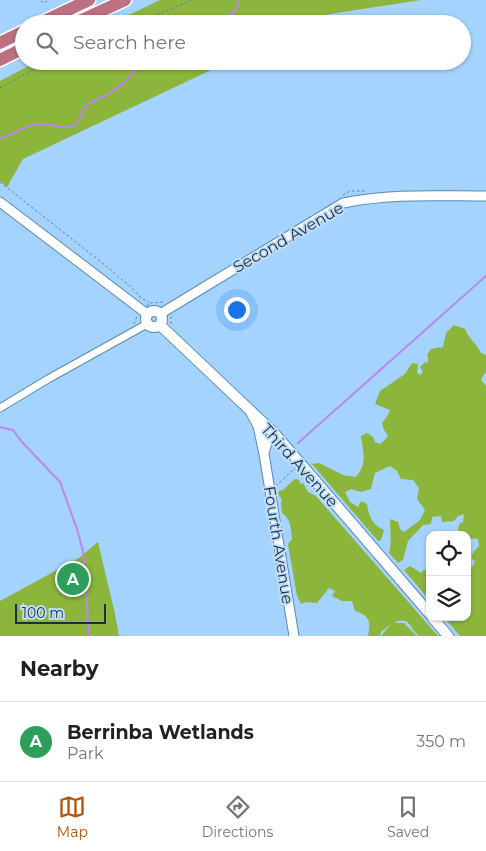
<!DOCTYPE html>
<html lang="en">
<head>
<meta charset="utf-8">
<style>
	body { margin:0; font-family:Montserrat,sans-serif; background:#f2f2f2; color:#202124 }
	.controls { position:absolute; right:15px; bottom:15px; display:grid; overflow:hidden; border-radius:10px; box-shadow:0 1px 4px #0004 }
	.controls button { width:45px; height:45px; display:grid; place-items:center; padding:0; border:0; border-bottom:1px solid #e0e0e0; background:#fff; color:#202124; font:25px sans-serif }
	.scale { position:absolute; left:15px; bottom:12px; width:91px; box-sizing:border-box; padding-left:5px; border:2px solid #1b2e3f; border-top:0; font-size:14px; line-height:18px; white-space:nowrap; color:#1b2e3f; -webkit-text-stroke:4px #c1def8; paint-order:stroke }
	.you { position:absolute; left:236px; top:309px; width:18px; height:18px; margin:-12px; border:4px solid #fff; border-radius:50%; background:#1a73e8; box-shadow:0 0 0 8px #1a73e833 }
	.badge { display:grid; place-items:center; width:32px; height:32px; border-radius:50%; background:#b45309; color:#fff; font-size:16px; font-weight:700 }
	.pin { position:absolute; translate:-50% -50%; border:2px solid #fff; box-shadow:0 1px 5px #0006 }
	.list { margin:0; padding:0; list-style:none }
	h2 { display:flex; justify-content:space-between; align-items:center; height:65px; margin:0; padding:0 20px; font-size:21px }
	h2 small { font-size:16px; font-weight:400; color:#757577 }
	.list li { display:grid; grid-template-columns:32px 1fr auto; gap:15px; align-items:center; box-sizing:border-box; height:80px; padding:0 20px; border-top:1px solid #e0e0e0 }
	.list b { display:block; font-size:19px; white-space:nowrap }
	.list p { margin:0; font-size:16px; white-space:nowrap; color:#757577 }
	.list em { font-size:16px; font-style:normal; color:#757577 }
	.icon { flex:none; width:28px; height:28px; fill:none; stroke:currentColor; stroke-width:2; stroke-linecap:round; stroke-linejoin:round }
	.map { position:relative; flex:none; width:486px; height:636px; overflow:hidden }
	.search { position:absolute; background:#fff; box-shadow:0 1px 4px #0004; left:15px; right:15px; top:15px; height:55px; display:flex; align-items:center; gap:12px; box-sizing:border-box; padding:0 18px; border-radius:28px; color:#757577; font-size:19px }
	.sheet { height:145px; background:#fff }
	nav { display:flex; justify-content:space-around; align-items:center; box-sizing:border-box; height:70px; border-top:1px solid #e0e0e0; background:#fff; font-size:14px; color:#757577 }
	nav a { display:grid; justify-items:center; gap:2px }
	nav .on { color:#b45309 }
	.map>svg:first-child { display:block }
	.green { fill:#8cb53b }
	.lines { fill:none; stroke-linecap:round; stroke-linejoin:round }
	.stream { stroke:#bd84f4; stroke-width:2 }
	.minor-casing { stroke:#5b89b1; stroke-width:9 }
	.tertiary-casing { stroke:#5b89b1; stroke-width:11 }
	.secondary-casing { stroke:#5b89b1; stroke-width:12 }
	.motorway-casing { stroke:#fff; stroke-width:15 }
	.path { stroke:#5e7f9d; stroke-width:1; stroke-dasharray:2.5 2.5; stroke-linecap:butt }
	.minor { stroke:#fff; stroke-width:7 }
	.tertiary { stroke:#fff; stroke-width:9 }
	.secondary { stroke:#fff; stroke-width:10 }
	.motorway { stroke:#bd7081; stroke-width:12 }
	.labels { text-anchor:middle; stroke-width:4; stroke-linejoin:round; paint-order:stroke }
	.street-label { font-size:16px; fill:#1b2e3f; stroke:#c1def8 }
</style>
</head>
<body>
<div class="map">
<svg width="486" height="636" viewBox="0 0 486 636">
	<rect width="100%" height="100%" fill="#a3d3fe"/>
	<!-- green -->
	<path class="green" d="M160,0H421L330,14L309,24H110Z
		M38,61H230L23,159L7,187L0,181V81Z
		M454,325L465,329C469,340 476,342 481,353L486,355V373L484,374L481,380L486,386V636H460L444,617H467V565L469,567L473,566L475,561L471,558L474,551L479,546L478,539L467,538V535H463L458,530L459,524L463,522L464,514L458,516L454,521L442,522L441,516L432,517L431,524L423,525L408,541L403,560L398,563L389,553C392,543 390,530 390,519L398,522L400,529L404,532L420,520L425,510L417,499L419,488L413,480L401,479L397,471L390,466L375,473L371,489L361,492L351,489L345,492L350,502L358,507L361,501L367,504C369,516 372,525 384,530L381,540L378,541L312,464L319,463L343,475L356,477C368,462 363,453 361,436L367,433L373,437L375,442L380,444L386,439L388,435L384,430L382,423L388,415L390,410L375,404L380,391L405,374L412,363L418,364L417,373L420,375L423,372L420,367L425,362L427,364L428,358L427,355L431,349L443,347L446,333Z
		M295,479L299,480L300,484L303,483L308,492L316,496L438,636H419C409,628 410,615 394,623H404L417,636H381L391,624L381,632L380,636H368C371,621 370,616 355,611L352,601H342L332,596L335,591L329,588L317,603L306,602L301,604L297,596L288,544L292,539C291,529 291,519 282,513L281,503L282,500L278,493L279,491L283,490Z
		M98,542L115,614L119,636H0V601L79,558Z
		M410,566L421,573L424,570H430V601L404,570Z"/>
	<g class="lines">
		<!-- stream -->
		<path class="stream" d="M192,24L200,20L216,22L234,12L239,0
			M0,138C14,135 24,125 39,124C50,123 60,129 70,127C81,125 81,110 88,104C95,100 103,97 109,94C123,86 133,74 141,61
			M0,427L13,430L22,442L60,482L77,529L83,551L89,636
			M298,443L486,276"/>
		<defs>
			<path id="minor" d="M0,408L48,379L147,324"/>
			<path id="tertiary" d="M0,202L147,314
				M160,314L343,203C390,193 439,196 486,196
				M251,413L258,426L264,454L294,636
				M264,453L267,443L275,434"/>
			<path id="secondary" d="M146 319a8 8 0 1 1 16 0a8 8 0 1 1-16 0Z
				M160,325L275,434L430,614
				M432,617L448,636"/>
			<path id="motorway" d="M38,24L89,0
				M73,24L125,0
				M0,43L24,31
				M0,60L24,48"/>
		</defs>
		<!-- minor casing -->
		<use href="#minor" class="minor-casing"/>
		<!-- tertiary casing -->
		<use href="#tertiary" class="tertiary-casing"/>
		<!-- secondary casing -->
		<use href="#secondary" class="secondary-casing"/>
		<!-- motorway casing -->
		<use href="#motorway" class="motorway-casing"/>
		<!-- path -->
		<path class="path" d="M41,1L44,3L49,0
			M134,24L192,0
			M0,88L49,61
			M0,182L101,262L132,288L141,298L149,302
			M343,195L350,191H365
			M147,306L149,303L164,302
			M134,324L137,316
			M171,324V317L174,315
			M276,486L294,469L295,470"/>
		<!-- minor -->
		<use href="#minor" class="minor"/>
		<!-- tertiary -->
		<use href="#tertiary" class="tertiary"/>
		<!-- secondary -->
		<use href="#secondary" class="secondary"/>
		<!-- motorway -->
		<use href="#motorway" class="motorway"/>
	</g>
	<g class="labels">
		<!-- street labels -->
		<g class="street-label">
			<text transform="translate(288 237) rotate(-30)" y="6">Second Avenue</text>
			<text transform="translate(300 465) rotate(48)" y="6">Third Avenue</text>
			<text transform="translate(279 545) rotate(81)" y="6">Fourth Avenue</text>
		</g>
	</g>
</svg>
<div class="controls">
<button><svg class="icon" aria-label="locate" viewBox="0 0 24 24"><circle cx="12" cy="12" r="6"/><path d="M12 2v4M12 18v4M2 12h4M18 12h4"/></svg></button>
<button><svg class="icon" aria-label="layers" viewBox="0 0 24 24"><path d="M12 4l9 5-9 5-9-5zM3 14l9 5 9-5"/></svg></button>
</div>
<div class="scale">100 m</div>
<div class="you"></div>
<div class="pin badge" style="left:73px;top:579px;background:#2e9e5b">A</div>
<div class="search"><svg class="icon" aria-label="search" viewBox="0 0 24 24"><circle cx="10" cy="10" r="6"/><path d="M15 15l6 6"/></svg>Search here</div>
</div>
<section class="sheet">
<h2>Nearby<small></small></h2>
<ul class="list">
<li><span class="badge" style="background:#2e9e5b">A</span><div><b>Berrinba Wetlands</b><p>Park</p></div><em>350 m</em></li>
</ul>
</section>
<nav>
<a class="on"><svg class="icon" aria-label="map" viewBox="0 0 24 24"><path d="M3 6l6-2 6 2 6-2v14l-6 2-6-2-6 2zM9 4v14M15 6v14"/></svg>Map</a>
<a><svg class="icon" aria-label="directions" viewBox="0 0 24 24"><path d="M12 3l9 9-9 9-9-9zM9 14v-3h6M13 9l2 2-2 2"/></svg>Directions</a>
<a><svg class="icon" aria-label="saved" viewBox="0 0 24 24"><path d="M7 4h10v16l-5-4-5 4z"/></svg>Saved</a>
</nav>
</body>
</html>
